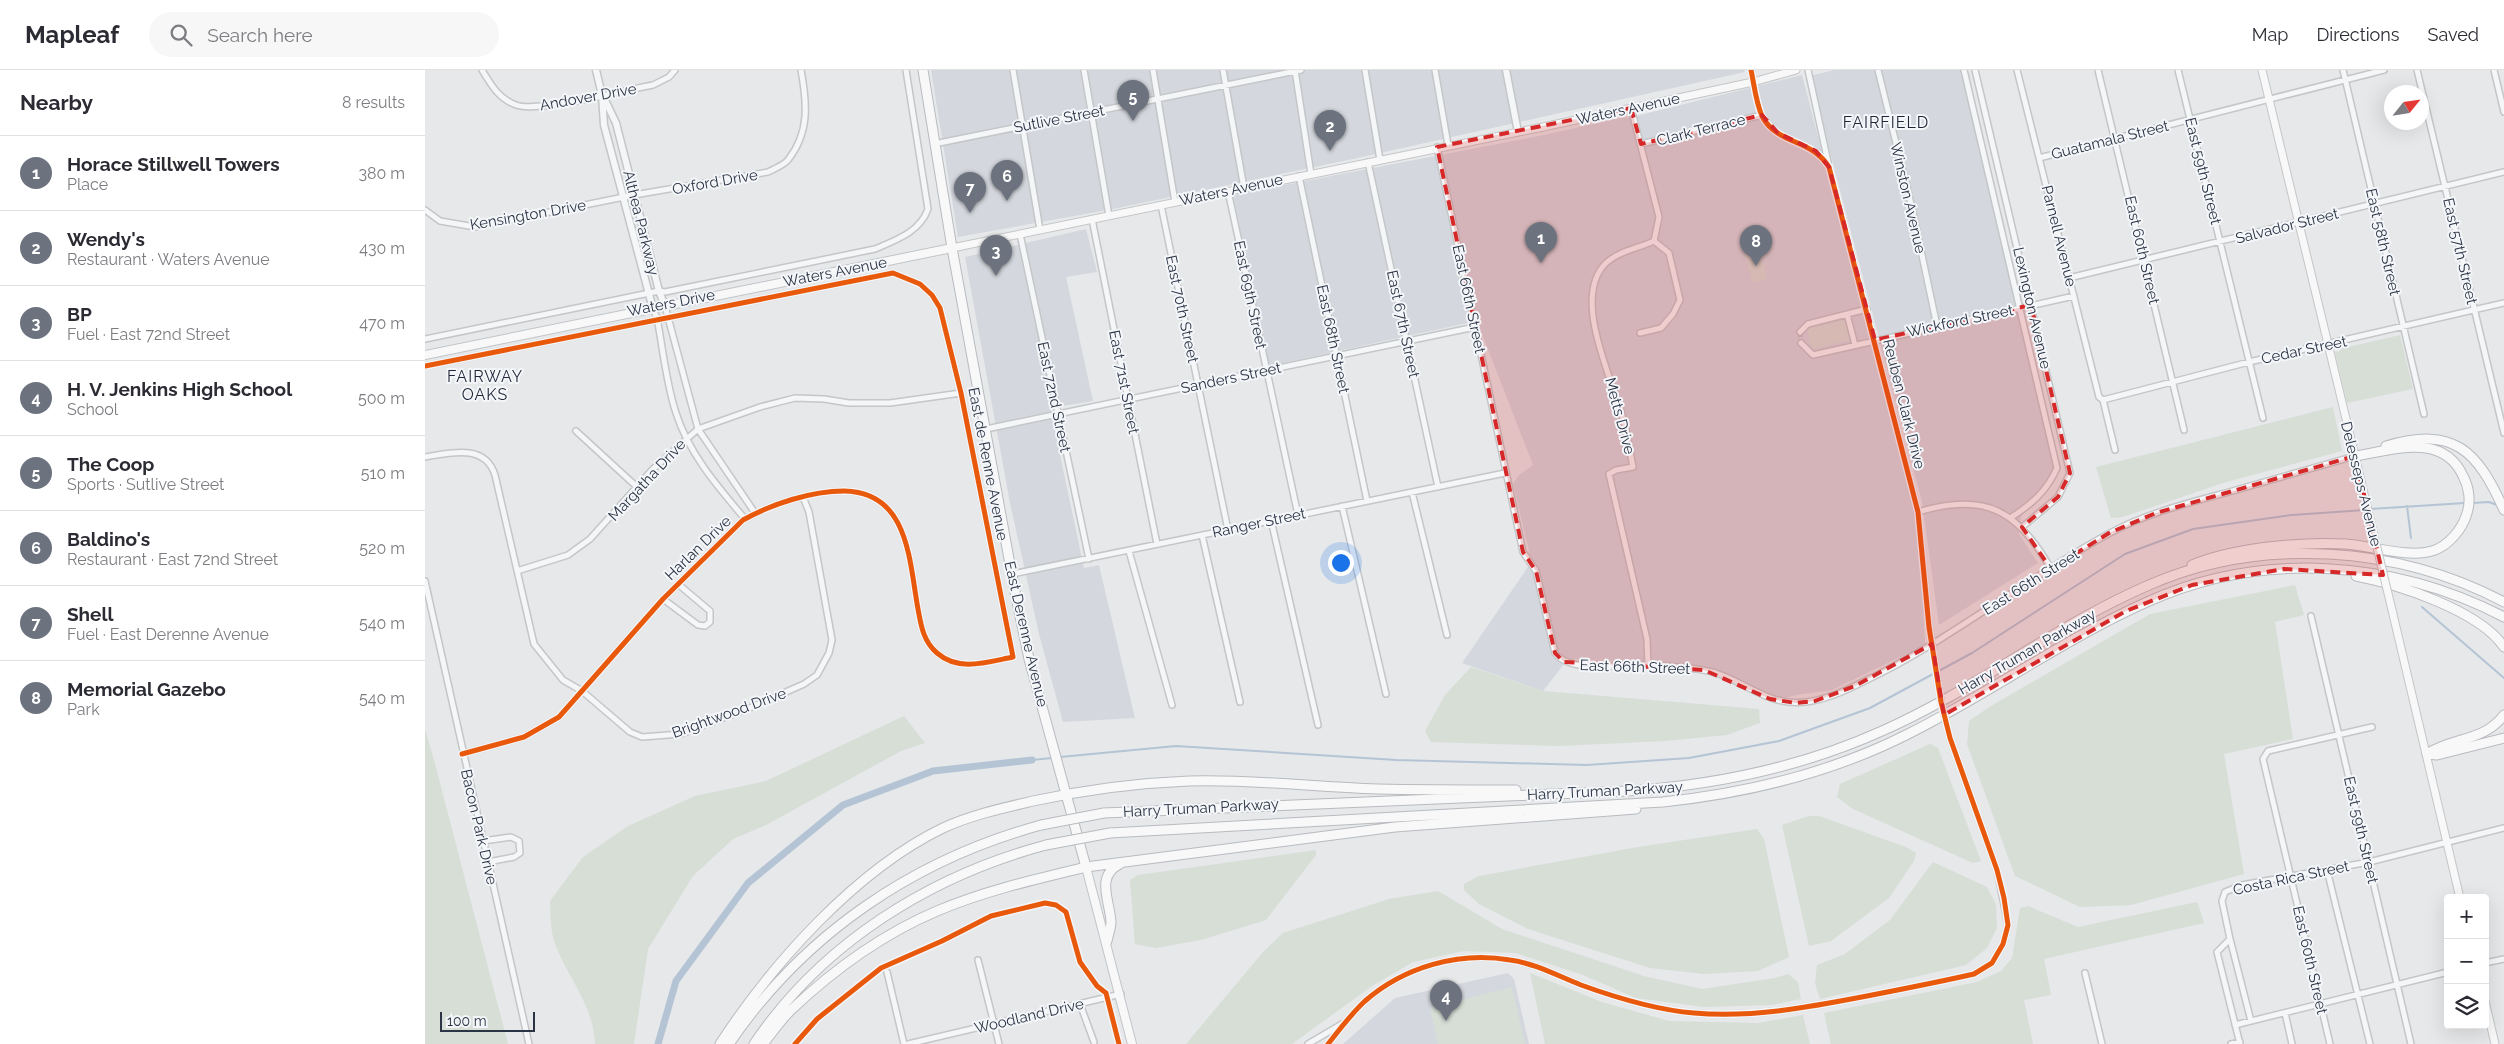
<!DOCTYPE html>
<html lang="en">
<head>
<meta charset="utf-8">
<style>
	body { margin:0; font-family:Raleway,sans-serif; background:#f7f7f7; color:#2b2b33 }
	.controls { position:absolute; right:15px; bottom:15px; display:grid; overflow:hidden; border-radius:5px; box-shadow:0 5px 20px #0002 }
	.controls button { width:45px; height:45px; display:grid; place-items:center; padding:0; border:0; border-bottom:1px solid #e1e1e2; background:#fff; color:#2b2b33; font:25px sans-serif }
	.compass { position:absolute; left:1959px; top:15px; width:45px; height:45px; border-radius:50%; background:#fff; box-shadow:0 5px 20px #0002; rotate:60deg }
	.scale { position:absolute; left:15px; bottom:12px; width:95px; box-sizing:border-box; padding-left:5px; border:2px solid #2b3445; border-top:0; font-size:14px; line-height:18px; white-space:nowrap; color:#2b3445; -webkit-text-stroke:4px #f4f6f9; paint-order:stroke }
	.you { position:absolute; left:915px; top:492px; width:18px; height:18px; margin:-12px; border:4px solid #fff; border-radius:50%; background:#1a73e8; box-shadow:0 0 0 8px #1a73e833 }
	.badge { display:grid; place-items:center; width:32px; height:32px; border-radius:50%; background:#6c737f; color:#fff; font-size:16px; font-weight:700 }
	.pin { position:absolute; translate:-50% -41px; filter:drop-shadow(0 1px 2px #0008) }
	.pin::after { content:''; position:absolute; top:26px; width:18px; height:15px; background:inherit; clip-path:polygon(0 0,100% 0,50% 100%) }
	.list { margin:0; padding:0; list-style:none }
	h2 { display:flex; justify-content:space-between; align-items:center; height:65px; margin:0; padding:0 20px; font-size:21px }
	h2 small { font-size:16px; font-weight:400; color:#7c7c81 }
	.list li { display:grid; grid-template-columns:32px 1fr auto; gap:15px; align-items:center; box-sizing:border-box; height:75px; padding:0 20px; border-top:1px solid #e1e1e2 }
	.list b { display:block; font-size:19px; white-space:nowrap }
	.list p { margin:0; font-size:16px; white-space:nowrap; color:#7c7c81 }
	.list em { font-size:16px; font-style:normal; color:#7c7c81 }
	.icon { flex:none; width:28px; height:28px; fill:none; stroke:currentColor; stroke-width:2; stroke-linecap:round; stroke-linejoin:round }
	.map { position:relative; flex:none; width:2079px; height:974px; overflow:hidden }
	header { display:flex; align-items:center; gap:30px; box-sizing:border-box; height:70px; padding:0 25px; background:#fff; border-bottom:1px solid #e1e1e2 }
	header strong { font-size:24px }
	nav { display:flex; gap:28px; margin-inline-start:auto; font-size:18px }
	.search { width:350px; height:45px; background:#f7f7f7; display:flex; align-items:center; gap:12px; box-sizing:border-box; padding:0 18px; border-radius:28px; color:#7c7c81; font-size:19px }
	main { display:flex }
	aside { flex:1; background:#fff }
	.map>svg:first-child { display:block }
	.built { fill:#d4d7dd }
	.green { fill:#d6ded6 }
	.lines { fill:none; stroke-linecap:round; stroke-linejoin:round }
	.stream { stroke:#b4c4d5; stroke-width:2 }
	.canal { stroke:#b4c4d5; stroke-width:7 }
	.minor-tunnel { stroke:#c1c4c9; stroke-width:5; stroke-dasharray:5 2.5; stroke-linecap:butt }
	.minor-casing { stroke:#c4c6c8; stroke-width:8 }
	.tertiary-casing { stroke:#c4c6c8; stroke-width:9 }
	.secondary-casing { stroke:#c4c6c8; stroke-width:9 }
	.primary-casing { stroke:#c2c5c8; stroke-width:10 }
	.trunk-casing { stroke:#b8bbbf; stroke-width:11 }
	.motorway-casing { stroke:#b8bbbf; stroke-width:11 }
	.minor { stroke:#f5f6f7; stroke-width:5 }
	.tertiary { stroke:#f5f6f7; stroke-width:6 }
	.secondary { stroke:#f8f8f8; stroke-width:7 }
	.primary { stroke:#f8f8f8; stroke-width:8 }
	.trunk { stroke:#f8f8f8; stroke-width:9 }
	.motorway { stroke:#f8f8f8; stroke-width:9 }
	.minor-bridge-casing { stroke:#c4c6c8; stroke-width:8; stroke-linecap:butt }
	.secondary-bridge-casing { stroke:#c4c6c8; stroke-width:9; stroke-linecap:butt }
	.motorway-bridge-casing { stroke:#b8bbbf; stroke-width:11; stroke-linecap:butt }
	.minor-bridge { stroke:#f5f6f7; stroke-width:5 }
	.secondary-bridge { stroke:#f8f8f8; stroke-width:7 }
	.motorway-bridge { stroke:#f8f8f8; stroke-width:9 }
	.cycleway-casing { stroke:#f4f6f9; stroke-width:8 }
	.cycleway { stroke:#e8590c; stroke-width:5 }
	.marked { fill:#d62828; fill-opacity:0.2; stroke:#d62828; stroke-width:4; stroke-dasharray:10 6; stroke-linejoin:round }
	.labels { text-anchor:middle; stroke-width:4; stroke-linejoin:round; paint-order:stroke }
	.street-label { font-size:15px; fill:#2b3445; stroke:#f4f6f9 }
	.neighbourhood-label { font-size:16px; letter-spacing:1px; fill:#1d2536; stroke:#f4f6f9 }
</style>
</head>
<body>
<header>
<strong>Mapleaf</strong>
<div class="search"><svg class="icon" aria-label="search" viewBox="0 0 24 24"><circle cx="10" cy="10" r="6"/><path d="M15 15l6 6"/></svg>Search here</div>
<nav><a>Map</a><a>Directions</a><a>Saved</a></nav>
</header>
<main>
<aside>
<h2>Nearby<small>8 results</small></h2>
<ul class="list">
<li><span class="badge">1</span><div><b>Horace Stillwell Towers</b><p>Place</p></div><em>380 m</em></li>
<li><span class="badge">2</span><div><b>Wendy's</b><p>Restaurant · Waters Avenue</p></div><em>430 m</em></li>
<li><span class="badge">3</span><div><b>BP</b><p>Fuel · East 72nd Street</p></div><em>470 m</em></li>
<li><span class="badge">4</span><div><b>H. V. Jenkins High School</b><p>School</p></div><em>500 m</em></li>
<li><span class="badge">5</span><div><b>The Coop</b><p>Sports · Sutlive Street</p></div><em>510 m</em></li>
<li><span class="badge">6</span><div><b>Baldino's</b><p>Restaurant · East 72nd Street</p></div><em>520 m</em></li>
<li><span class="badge">7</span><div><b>Shell</b><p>Fuel · East Derenne Avenue</p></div><em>540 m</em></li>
<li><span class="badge">8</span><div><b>Memorial Gazebo</b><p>Park</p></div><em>540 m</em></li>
</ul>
</aside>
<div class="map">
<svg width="2079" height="974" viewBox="0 0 2079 974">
	<rect width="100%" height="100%" fill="#e6e8ea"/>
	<!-- built -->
	<path class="built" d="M506,0H1319L1320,2L928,89L688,139L533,167Z
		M1409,0H1537L1625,367L1628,398L1622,418L1597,438L1594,464L1613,493L1514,555L1497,432L1385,6Z
		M1377,5L1489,435L1496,500L1500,575L1407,620L1371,625L1357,629L1350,628L1281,597L1143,589L1118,621L1037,593L1103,497L1104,481L1088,414L1094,405L1108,395L1052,251L844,296L808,125L1114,66L1200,47L1203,48Z
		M661,159L672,202L641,207L668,331L625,338L659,498L674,495L710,648L638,652L614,564L585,433L540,187Z
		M1083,903L1089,909L1104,974H918L970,928Z"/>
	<!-- green -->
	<path class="green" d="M1335,181L1342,208L1328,213L1320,185Z
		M1421,250L1425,270L1388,279L1384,270L1383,259Z
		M1975,265L1988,319L1922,333L1910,282L1915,281L1914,279Z
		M1908,337L1917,381L1798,413L1698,447L1686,448L1671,397Z
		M1870,515L1879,545L1850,552L1868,669L1799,684L1819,804L1706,835L1655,837L1590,806L1542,674L1544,651L1566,636L1725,544Z
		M1046,597L1118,621L1334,639L1335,653L1302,665L1240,671L1133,676L1006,672L1000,661L1020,625Z
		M479,646L500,673L476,681L341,755L308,769L268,806L223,879L209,974H170C169,936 143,908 130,874C125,861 126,844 125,831L158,787L203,756L270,726L341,711Z
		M0,659L9,690L83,974H0Z
		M1505,674L1513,678L1556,791L1548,793L1428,739L1412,727L1415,714Z
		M1384,746H1394L1481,777L1491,783L1489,791L1464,828L1406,871L1384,876L1357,755Z
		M1332,759L1339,769L1364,887L1333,901L1279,904L1225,898L1103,859L1054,834L1039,820V814L1054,806L1213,777Z
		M891,780V785L841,850L776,870L731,878L710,874L705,810L713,805Z
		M1508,792L1562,817L1571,834L1572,858L1562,878L1541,895L1395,929L1390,913L1392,895L1420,884L1465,850Z
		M1013,821L1077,859L1219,906L1277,919L1350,908L1363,904L1373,912L1376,929L1347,935L1279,937L1211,928L1158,905L1091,883L1039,881L988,892L947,916L867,974H761L838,882L858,863L964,829Z
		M1772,832L1779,853L1619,889L1626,925L1599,930L1608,974H1406L1399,943L1552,912L1576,901L1587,888L1595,838L1603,836L1653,857Z
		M1105,903L1177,932L1244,951L1333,953L1378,945L1385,974H1120Z
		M1087,917L1100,974H1013L1005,938Z"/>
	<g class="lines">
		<!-- stream -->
		<path class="stream" d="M2047,433L2064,432L2072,435
			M1982,436L1986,468
			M1945,439L2040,433
			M1997,537L2079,608
			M635,687L751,676L971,690L1162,695L1264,688L1354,671L1445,638L1547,583L1700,484L1768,459L1867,445L1940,440
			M607,690L627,688"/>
		<!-- canal -->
		<path class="canal" d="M233,974L251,911L323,813L418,735L508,701L607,690"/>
		<!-- minor-tunnel -->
		<path class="minor-tunnel" d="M1375,262L1376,273"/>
		<defs>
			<path id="minor" d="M57,0C66,15 74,29 91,35C113,43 201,20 228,15L244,7L250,0
				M588,0L615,160
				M659,0L684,146
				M728,0L750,132
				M798,0L819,118
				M870,0L886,104
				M940,0L955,90
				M1010,0L1023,75
				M1326,0C1329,14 1331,33 1337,46C1352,75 1386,68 1404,97L1493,442L1504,557
				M1383,0L1403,92
				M1453,0L1487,138L1512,256
				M1539,0L1632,398C1622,421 1606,435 1585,448
				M1550,0L1645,403L1633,427L1596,458
				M1592,0L1674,327L1678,330L1824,292L2079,233
				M1673,0L1759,360
				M1753,0L1838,348
				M1918,0L1999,344
				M1992,0L2079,363
				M2069,0L2079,42
				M1206,38L1234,147L1229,171L1244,183L1255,230L1248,244L1236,258L1215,263
				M509,74L876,0
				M1216,74L1337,45
				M1012,77L1098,482L1111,501L1130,583C1146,605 1201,593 1226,595C1248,597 1271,597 1291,603C1324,614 1343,636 1381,632C1407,629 1431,615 1454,604C1534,563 1605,506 1685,463C1722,443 1763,433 1804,422C1846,410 1888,398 1930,386
				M1614,88L1959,0
				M943,92L1013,417
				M874,106L942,431
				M803,121L873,445
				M736,135L803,460
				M0,140L15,151L50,157L209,125L343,102C349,99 359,95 363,90C385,62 382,33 376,0
				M667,149L732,474
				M595,164L664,489
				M1644,208L2079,102
				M240,236L273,359L330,443
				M228,239L232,248C238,279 241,313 251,343C264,384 293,417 320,449
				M1422,244L1430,275
				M1375,262L1383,254L1442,239
				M0,269L234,221L240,222L450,179C471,170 495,162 503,139L481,0
				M1376,273L1388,285L1649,226
				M0,296L468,203L495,214L507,225L515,238L536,323L588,587C562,592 534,602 512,583C498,571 496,555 493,539C484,490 484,422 419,421C386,421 347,434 318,450L238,529L134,647L99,667L37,684
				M1678,330L1690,380
				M561,359L1050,257
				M151,361L212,417
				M0,387C25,383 60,373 70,405L109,574L138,610L157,621L205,662L217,667L256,664L327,637L379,614L392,605L404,583L407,570L384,442L378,427
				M987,422L1022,565
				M917,436L961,624
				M1493,442C1560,422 1593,440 1626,499
				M846,450L893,655
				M777,465L815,632
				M704,481L747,635
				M92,501L143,485L165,469L228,399L273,359L335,337L370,328L399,329L424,333H465L536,323
				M587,504L1080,403
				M0,511L104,974
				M238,529L273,555L280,556L285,552V541L253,514
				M1886,546L1986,974
				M1223,595L1222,569L1184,404L1191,400L1208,397C1205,382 1203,367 1199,352C1189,312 1145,228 1181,193C1194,181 1214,178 1229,171
				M58,771L86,767L94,771L95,783L89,787L63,792
				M1902,800L1945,974
				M1805,869L1826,951
				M553,890L574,974
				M2060,893L2079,889
				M462,902L479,974
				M1660,903L1677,974
				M655,934L669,972
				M1860,943L1867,974
				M1810,955L2023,902
				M483,974L696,924
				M883,974L917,954
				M903,974C915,959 926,944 940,931C979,897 1034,881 1085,890C1109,893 1133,906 1156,915C1192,928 1231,940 1269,943C1328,948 1385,937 1442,926C1478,919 1514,912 1549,904L1567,893L1578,874L1583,855L1572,800L1525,668
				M1806,974L1815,972
				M1815,974L1792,882L1805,869L1797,831L1800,822L1817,815L1944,792L2079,758
				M1905,974L1838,689L1843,681L1947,657"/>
			<path id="tertiary" d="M171,0L177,25L179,55L228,239
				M1081,0L1093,62
				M179,28L191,53L234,221L240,236"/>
			<path id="secondary" d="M1837,0L1936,411
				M527,178L1118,57L1328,12L1371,0
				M1967,540L2035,828
				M2060,931L2070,974"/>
			<path id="primary" d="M0,285L527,178
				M661,797L707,974"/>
			<path id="trunk" d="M498,0L527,178L591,527L604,589L661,797"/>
			<path id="motorway" d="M1961,376C2029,356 2052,380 2079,440
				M1767,495C1811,477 1874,472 1921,474C1946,476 1984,488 2007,481C2024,476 2038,458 2042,443C2046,431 2044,417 2038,406C2018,362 1968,380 1930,386
				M1931,506C1973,514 2055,541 2079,577
				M2002,684C2027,667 2059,672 2079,645
				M2002,684L2012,685L2079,668
				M679,743L1202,721C1291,715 1375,698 1457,661C1550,620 1631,555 1724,515C1836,466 1973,476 2079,532
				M685,763L1238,732C1324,723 1407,703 1485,663C1565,623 1639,569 1722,532C1836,480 1969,490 2079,547
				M682,871C683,865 686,858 686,852C685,831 670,806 695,794
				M295,974C347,894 431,800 518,758C546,745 578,738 608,731C659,720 711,713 764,711C826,709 889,717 952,719C998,720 1045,720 1091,720
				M304,974C379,864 488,790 616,755
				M329,974C397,873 505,806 621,775
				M338,974C347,963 355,951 365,941C407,901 458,864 512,841C559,821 611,809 661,797L970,757L1211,739"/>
		</defs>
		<!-- minor casing -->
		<use href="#minor" class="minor-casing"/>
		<!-- tertiary casing -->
		<use href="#tertiary" class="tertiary-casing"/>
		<!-- secondary casing -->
		<use href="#secondary" class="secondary-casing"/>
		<!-- primary casing -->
		<use href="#primary" class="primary-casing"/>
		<!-- trunk casing -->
		<use href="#trunk" class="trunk-casing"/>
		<!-- motorway casing -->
		<use href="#motorway" class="motorway-casing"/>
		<!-- minor -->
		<use href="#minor" class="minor"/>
		<!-- tertiary -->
		<use href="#tertiary" class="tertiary"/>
		<!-- secondary -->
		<use href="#secondary" class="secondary"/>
		<!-- primary -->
		<use href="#primary" class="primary"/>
		<!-- trunk -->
		<use href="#trunk" class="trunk"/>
		<!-- motorway -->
		<use href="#motorway" class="motorway"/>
		<defs>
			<path id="minor-bridge" d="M1504,557L1516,632L1525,668"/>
			<path id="secondary-bridge" d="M1936,411L1967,540"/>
			<path id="motorway-bridge" d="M616,755L679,743
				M621,775L685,763"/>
		</defs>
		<!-- minor-bridge casing -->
		<use href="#minor-bridge" class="minor-bridge-casing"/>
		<!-- secondary-bridge casing -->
		<use href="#secondary-bridge" class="secondary-bridge-casing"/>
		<!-- motorway-bridge casing -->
		<use href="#motorway-bridge" class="motorway-bridge-casing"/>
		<!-- minor-bridge -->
		<use href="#minor-bridge" class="minor-bridge"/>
		<!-- secondary-bridge -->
		<use href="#secondary-bridge" class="secondary-bridge"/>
		<!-- motorway-bridge -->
		<use href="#motorway-bridge" class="motorway-bridge"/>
		<defs>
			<path id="cycleway" d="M0,296L468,203L495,214L507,225L515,238L536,323L588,587C562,592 534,602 512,583C498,571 496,555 493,539C484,490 484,422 419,421C386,421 347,434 318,450L238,529L134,647L99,667L37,684
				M370,974L392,949L456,898L517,871L566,846L620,833L631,835L641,842L655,892L672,916L681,923L694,974
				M903,974C915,959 926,944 940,931C979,897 1034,881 1085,890C1109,893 1133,906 1156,915C1192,928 1231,940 1269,943C1328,948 1385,937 1442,926C1478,919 1514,912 1549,904L1567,893L1578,874L1583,855L1579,828L1572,800L1525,668L1516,632L1504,557L1493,442L1404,97C1386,68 1352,75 1337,46C1331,33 1329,14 1326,0"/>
		</defs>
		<!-- cycleway casing -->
		<use href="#cycleway" class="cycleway-casing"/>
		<!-- cycleway -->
		<use href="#cycleway" class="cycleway"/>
	</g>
	<!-- marked area -->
	<path class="marked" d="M1206,38L1216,74L1337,45L1353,63L1391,81L1404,97L1450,270L1606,235L1645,403L1633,427L1597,457L1626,499L1684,463L1731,443L1930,386L1958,505L1859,499L1767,515L1701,541L1519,645L1507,574L1430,616L1390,631L1371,633L1345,629L1279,600L1139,592L1130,583L1111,501L1098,482L1012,77Z"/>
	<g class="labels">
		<!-- street labels -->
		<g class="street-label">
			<text transform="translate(163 27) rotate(-10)" y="5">Andover Drive</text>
			<text transform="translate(1203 39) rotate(-12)" y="5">Waters Avenue</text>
			<text transform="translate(634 49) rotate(-11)" y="5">Sutlive Street</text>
			<text transform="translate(1276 60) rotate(-14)" y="5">Clark Terrace</text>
			<text transform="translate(1685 70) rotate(-14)" y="5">Guatamala Street</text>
			<text transform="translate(1778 101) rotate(76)" y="5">East 59th Street</text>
			<text transform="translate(290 112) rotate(-10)" y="5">Oxford Drive</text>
			<text transform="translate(806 120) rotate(-12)" y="5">Waters Avenue</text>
			<text transform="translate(1483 128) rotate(77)" y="5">Winston Avenue</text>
			<text transform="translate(103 145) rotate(-10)" y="5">Kensington Drive</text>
			<text transform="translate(216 153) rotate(76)" y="5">Althea Parkway</text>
			<text transform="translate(1862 156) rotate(-14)" y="5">Salvador Street</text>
			<text transform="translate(1634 166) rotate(76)" y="5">Parnell Avenue</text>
			<text transform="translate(1958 172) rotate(77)" y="5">East 58th Street</text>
			<text transform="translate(1717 180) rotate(77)" y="5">East 60th Street</text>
			<text transform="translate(2035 181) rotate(77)" y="5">East 57th Street</text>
			<text transform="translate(410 202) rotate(-11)" y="5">Waters Avenue</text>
			<text transform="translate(825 225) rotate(78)" y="5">East 69th Street</text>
			<text transform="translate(1044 229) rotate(78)" y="5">East 66th Street</text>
			<text transform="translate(246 233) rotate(-11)" y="5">Waters Drive</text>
			<text transform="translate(1607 238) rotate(77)" y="5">Lexington Avenue</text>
			<text transform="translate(757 239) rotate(78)" y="5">East 70th Street</text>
			<text transform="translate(1535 251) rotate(-12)" y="5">Wickford Street</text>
			<text transform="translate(978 254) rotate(78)" y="5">East 67th Street</text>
			<text transform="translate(908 269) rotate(78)" y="5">East 68th Street</text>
			<text transform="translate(1879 280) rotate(-12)" y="5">Cedar Street</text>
			<text transform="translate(806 308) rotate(-12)" y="5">Sanders Street</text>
			<text transform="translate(699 312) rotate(79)" y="5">East 71st Street</text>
			<text transform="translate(629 327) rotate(78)" y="5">East 72nd Street</text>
			<text transform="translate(1479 334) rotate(76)" y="5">Reuben Clark Drive</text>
			<text transform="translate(1195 346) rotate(75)" y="5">Metts Drive</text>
			<text transform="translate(563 394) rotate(79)" y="5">East de Renne Avenue</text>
			<text transform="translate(222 410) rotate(-47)" y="5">Margatha Drive</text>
			<text transform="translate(1936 414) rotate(76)" y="5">Delesseps Avenue</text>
			<text transform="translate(834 453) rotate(-12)" y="5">Ranger Street</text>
			<text transform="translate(273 478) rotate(-44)" y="5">Harlan Drive</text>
			<text transform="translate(1606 512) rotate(-32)" y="5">East 66th Street</text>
			<text transform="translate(601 564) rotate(77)" y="5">East Derenne Avenue</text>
			<text transform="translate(1602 582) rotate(-30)" y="5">Harry Truman Parkway</text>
			<text transform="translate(1210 597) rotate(2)" y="5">East 66th Street</text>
			<text transform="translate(304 643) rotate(-20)" y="5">Brightwood Drive</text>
			<text transform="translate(1180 721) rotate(-3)" y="5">Harry Truman Parkway</text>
			<text transform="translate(776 738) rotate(-3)" y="5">Harry Truman Parkway</text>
			<text transform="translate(54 757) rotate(77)" y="5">Bacon Park Drive</text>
			<text transform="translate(1936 760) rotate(77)" y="5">East 59th Street</text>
			<text transform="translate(1866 808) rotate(-12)" y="5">Costa Rica Street</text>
			<text transform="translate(1885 890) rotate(77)" y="5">East 60th Street</text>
			<text transform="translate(604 946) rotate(-13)" y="5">Woodland Drive</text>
		</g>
		<!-- neighbourhood labels -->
		<g class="neighbourhood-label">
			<text x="1461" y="58">FAIRFIELD</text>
			<text x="60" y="312">FAIRWAY<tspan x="60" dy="18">OAKS</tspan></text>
		</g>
	</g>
</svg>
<div class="controls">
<button>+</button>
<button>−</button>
<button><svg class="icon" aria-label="layers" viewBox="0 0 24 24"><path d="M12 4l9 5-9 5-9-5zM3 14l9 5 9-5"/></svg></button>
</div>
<svg class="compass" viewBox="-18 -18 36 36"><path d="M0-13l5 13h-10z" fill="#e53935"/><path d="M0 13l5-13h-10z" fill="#7c7c81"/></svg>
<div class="scale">100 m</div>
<div class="you"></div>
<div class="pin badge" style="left:1116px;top:193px">1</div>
<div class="pin badge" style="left:905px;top:81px">2</div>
<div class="pin badge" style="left:571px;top:206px">3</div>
<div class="pin badge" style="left:1021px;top:951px">4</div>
<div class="pin badge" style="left:708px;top:51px">5</div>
<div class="pin badge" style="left:582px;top:131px">6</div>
<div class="pin badge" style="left:545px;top:143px">7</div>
<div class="pin badge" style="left:1331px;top:196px">8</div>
</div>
</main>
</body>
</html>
